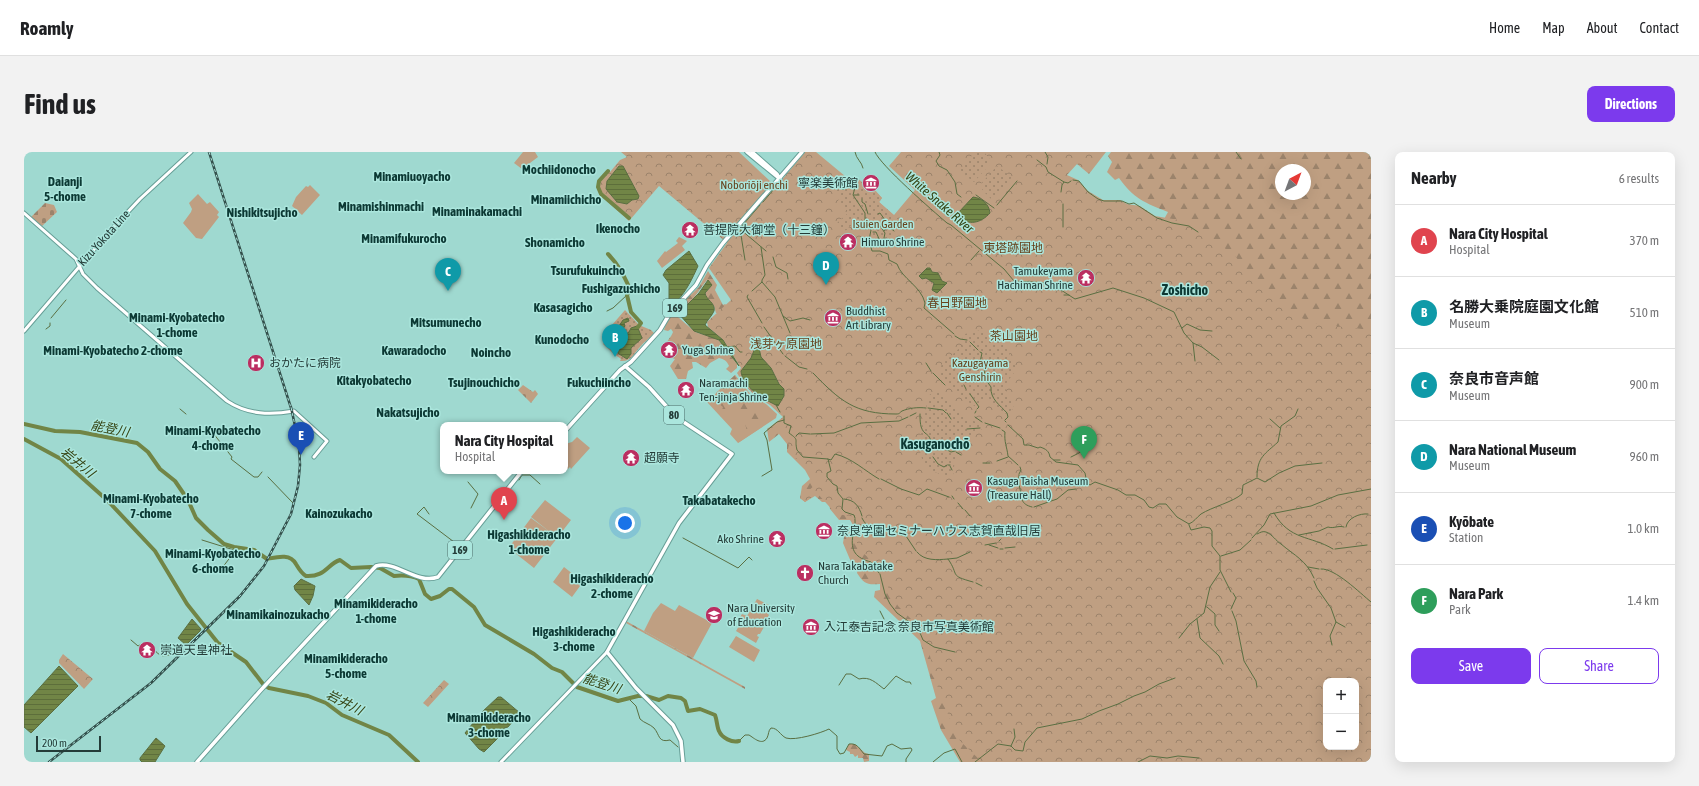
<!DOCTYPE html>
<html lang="en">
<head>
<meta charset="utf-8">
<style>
	body { margin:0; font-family:"Asap Condensed","Noto Sans JP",sans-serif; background:#f2f2f2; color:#202124 }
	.controls { position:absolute; right:12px; bottom:12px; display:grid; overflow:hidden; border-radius:8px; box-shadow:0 4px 16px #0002 }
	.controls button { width:36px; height:36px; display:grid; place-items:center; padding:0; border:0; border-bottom:1px solid #e0e0e0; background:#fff; color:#202124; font:20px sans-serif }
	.compass { position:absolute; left:1251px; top:12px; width:36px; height:36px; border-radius:50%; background:#fff; box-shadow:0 4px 16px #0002; rotate:41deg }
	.scale { position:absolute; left:12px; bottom:10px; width:65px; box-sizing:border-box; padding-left:4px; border:2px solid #243c38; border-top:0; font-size:11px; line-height:14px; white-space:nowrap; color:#243c38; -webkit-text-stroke:3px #abe6dd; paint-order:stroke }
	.you { position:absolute; left:601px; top:371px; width:14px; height:14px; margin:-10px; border:3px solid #fff; border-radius:50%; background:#1a73e8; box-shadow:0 0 0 6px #1a73e833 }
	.badge { display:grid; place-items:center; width:26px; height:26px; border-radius:50%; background:#7c3aed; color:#fff; font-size:13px; font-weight:700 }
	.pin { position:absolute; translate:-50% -33px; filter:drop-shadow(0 1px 2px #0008) }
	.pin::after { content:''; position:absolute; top:21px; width:14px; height:12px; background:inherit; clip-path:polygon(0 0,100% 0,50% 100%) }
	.popup { position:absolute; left:416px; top:270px; width:128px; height:52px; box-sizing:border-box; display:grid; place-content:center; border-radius:8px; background:#fff; filter:drop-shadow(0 1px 3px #0005); font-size:13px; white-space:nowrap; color:#757577 }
	.popup b { font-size:15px; color:#202124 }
	.popup::after { content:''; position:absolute; left:50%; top:100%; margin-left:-8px; border:8px solid transparent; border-top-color:#fff }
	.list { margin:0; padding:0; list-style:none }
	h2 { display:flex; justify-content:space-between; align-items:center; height:52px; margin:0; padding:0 16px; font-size:17px }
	h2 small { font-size:13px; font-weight:400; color:#757577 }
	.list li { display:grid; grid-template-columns:26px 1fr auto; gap:12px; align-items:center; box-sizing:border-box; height:72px; padding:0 16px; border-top:1px solid #e0e0e0 }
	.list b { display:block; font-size:15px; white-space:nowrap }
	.list p { margin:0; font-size:13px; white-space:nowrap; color:#757577 }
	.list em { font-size:13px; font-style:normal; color:#757577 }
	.actions { display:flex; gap:8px; padding:12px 16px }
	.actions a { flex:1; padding:9px 0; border:1px solid #7c3aed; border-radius:8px; text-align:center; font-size:14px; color:#7c3aed }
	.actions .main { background:#7c3aed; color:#fff }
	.map { position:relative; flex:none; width:1347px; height:610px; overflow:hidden; border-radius:8px }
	header { display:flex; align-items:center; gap:24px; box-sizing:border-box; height:56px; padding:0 20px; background:#fff; border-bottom:1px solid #e0e0e0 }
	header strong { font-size:19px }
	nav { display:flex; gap:22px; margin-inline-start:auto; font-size:14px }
	.intro { display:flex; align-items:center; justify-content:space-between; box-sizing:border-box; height:96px; padding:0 24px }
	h1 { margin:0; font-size:28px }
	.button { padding:10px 18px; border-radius:8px; background:#7c3aed; color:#fff; font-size:14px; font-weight:700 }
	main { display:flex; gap:24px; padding:0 24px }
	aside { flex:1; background:#fff; border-radius:8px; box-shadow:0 4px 16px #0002 }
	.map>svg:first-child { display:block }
	.grass { fill:#bf9f82 }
	.forest { fill:url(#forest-firs); fill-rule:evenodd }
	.cemetery { fill:url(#cemetery-stones) }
	.park { fill:url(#park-crowns); fill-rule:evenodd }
	.garden { fill:url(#garden-dots) }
	.water { fill:url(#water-rules); stroke:#5a6f42 }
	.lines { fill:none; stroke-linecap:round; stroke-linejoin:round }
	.stream { stroke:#5a6f42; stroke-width:1 }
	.river { stroke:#718546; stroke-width:4 }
	.secondary-casing { stroke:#669e96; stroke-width:5 }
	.primary-casing { stroke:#669e96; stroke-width:5.5 }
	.trunk-casing { stroke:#669e96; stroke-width:5.5 }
	.secondary { stroke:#fff; stroke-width:3 }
	.primary { stroke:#fff; stroke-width:3.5 }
	.trunk { stroke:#fff; stroke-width:3.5 }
	.rail-casing { stroke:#334f4b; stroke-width:2.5 }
	.rail { stroke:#abe6dd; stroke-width:1; stroke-dasharray:3; stroke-linecap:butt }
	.labels { text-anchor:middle; stroke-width:3; stroke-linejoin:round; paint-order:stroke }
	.shield { fill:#abe6dd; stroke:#4c6f6a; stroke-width:1 }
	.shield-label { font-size:11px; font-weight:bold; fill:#243c38 }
	.poi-label { font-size:12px; fill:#243c38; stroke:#abe6dd; text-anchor:start }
	.park-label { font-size:12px; fill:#67421d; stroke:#abe6dd }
	.street-label { font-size:12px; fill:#243c38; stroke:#abe6dd }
	.neighbourhood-label { font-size:13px; font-weight:bold; fill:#0c3934; stroke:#abe6dd }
	.water-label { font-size:13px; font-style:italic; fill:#344212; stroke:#abe6dd }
	.quarter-label { font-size:14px; font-weight:bold; fill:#0c3934; stroke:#abe6dd }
</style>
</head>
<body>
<header>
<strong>Roamly</strong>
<nav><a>Home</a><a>Map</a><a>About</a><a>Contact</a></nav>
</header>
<div class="intro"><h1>Find us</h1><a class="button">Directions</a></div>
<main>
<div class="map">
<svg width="1347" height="610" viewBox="0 0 1347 610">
	<defs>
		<pattern id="forest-firs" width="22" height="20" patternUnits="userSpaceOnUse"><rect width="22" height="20" fill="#bf9f82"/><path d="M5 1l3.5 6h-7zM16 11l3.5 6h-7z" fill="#9b836b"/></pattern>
		<pattern id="cemetery-stones" width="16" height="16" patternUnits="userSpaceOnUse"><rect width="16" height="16" fill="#bf9f82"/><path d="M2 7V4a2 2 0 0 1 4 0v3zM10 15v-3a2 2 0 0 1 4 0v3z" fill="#9b836b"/></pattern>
		<pattern id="park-crowns" width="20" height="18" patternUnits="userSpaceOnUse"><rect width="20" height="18" fill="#bf9f82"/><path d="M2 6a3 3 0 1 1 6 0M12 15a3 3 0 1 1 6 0" fill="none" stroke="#9b836b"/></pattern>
		<pattern id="garden-dots" width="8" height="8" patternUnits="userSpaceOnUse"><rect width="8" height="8" fill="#bf9f82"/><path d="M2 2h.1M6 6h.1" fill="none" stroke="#9b836b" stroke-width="1.8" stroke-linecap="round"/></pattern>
		<pattern id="water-rules" width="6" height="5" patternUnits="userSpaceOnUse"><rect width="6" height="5" fill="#718546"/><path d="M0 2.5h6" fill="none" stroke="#5d6e3b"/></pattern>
	</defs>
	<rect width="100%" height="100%" fill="#9fd9d0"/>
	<!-- grass -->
	<path class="grass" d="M499,0H511L514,5L498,17L490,11Z
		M286,33L296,43L278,63L268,54L272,45L282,34L284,35Z
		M174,42L183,52L186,50L195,60L193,63L195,65L178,87L172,86L159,71L167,60L168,57L165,51Z
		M655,85L663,89L658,94L661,98L638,116L633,109L641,99L642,100L654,91L652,89Z
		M711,223L728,244L742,252L753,262L752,266L714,291L706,282L708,277L683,250Z
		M553,285L566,296L547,317L546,315L544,317L541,314V292L548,290Z
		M521,348L547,368L510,416L486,397V394L507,366L526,380L507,365Z
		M540,415L559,430L548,445L529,430Z
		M733,447L747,454L743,461L745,463L739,474L740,475L736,482H734L733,484L735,485L732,491L712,479L718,469L715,467L718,462L723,464Z
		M637,451L651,459L655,453L688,471L669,506L620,479L629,461Z
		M712,484L736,498L730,510L705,495Z"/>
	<!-- forest -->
	<path class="forest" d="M1087,0H1347V205L1286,279L1347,610H936L917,578L907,549L912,546L896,489L850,445L851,439L856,438V432C843,433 840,432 833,421L834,416L838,413L837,411L830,417L819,391L821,379L829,373L826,368H815L806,357L805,350H798L791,344L781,350L776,346L778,334L786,327L781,318L763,300V292L755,282L745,290L743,277L761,264L1139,69L1144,60C1121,51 1109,46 1095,26L1091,28L1083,20L1088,10L1084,4ZM1257,18H1281V42H1257ZM1302,529H1332V595H1302Z
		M684,119L693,133L691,138L699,153L701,152L706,156L697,161H692L690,154L682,146L681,141L688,133L683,128C675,138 669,149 659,156L656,153L675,135Z
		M648,161C657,166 663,174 672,180C677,183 682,182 688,184C698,188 706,203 713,212V216L707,221L702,217L705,214C703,209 700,207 695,206L686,211L682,216L672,210H668L669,216L664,219L662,227H654L646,214L651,207L645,205V203L652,197L647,192L642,195C642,188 647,186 649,180L647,177L644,179L640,178L644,166Z
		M711,223L718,233L715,239L716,245L728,254L732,253L737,262L743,268L738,275L714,291L715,289L723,279L720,268L715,262L718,260L713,255L701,266L696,264L699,255L695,252V244L692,241Z
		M602,469L721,535V537L602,471Z
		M825,592H831L841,601L845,602V609L840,610L839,606H834V603L831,605L829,602H826V600L822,598Z"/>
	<!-- cemetery -->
	<path class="cemetery" d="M21,51L30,53L33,60L18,74L7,65Z
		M499,233L509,240L511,238L514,242L507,251L494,238Z"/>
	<!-- park -->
	<path class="park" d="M597,0H715L747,30L748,33L751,36L781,0H792L827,29L832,25L840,32L846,26L852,32L849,36L858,46L855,50L870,63L891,38L865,14L877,0H1082L1065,22L1053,12L1043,23L1054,28L1064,39L1079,48H1096L1103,52L1116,54L1131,64L1155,68L1165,72L1194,91L1211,104L1242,142L1272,164L1294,172L1347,178V610H958L936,589L916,544L900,480L874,454L852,412L833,396V365L812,362L793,341L781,350L776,346L791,333L782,317L764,297L765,293L756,279L745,289L744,277L759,265L746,253L731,244L719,231L713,221L717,216L699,188L684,175L683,170L707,148L685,116L703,91L635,34L605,69C598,62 570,41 574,30C575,26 581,21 584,18L586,20L596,8L603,5ZM1302,529H1332V595H1302Z
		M39,502L69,527L60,537L35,511V508Z
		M420,528L425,532L404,555L399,551Z"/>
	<!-- garden -->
	<path class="garden" d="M951,0H960L968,10L950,30L935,19Z
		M973,14L988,25L968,48L955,34Z
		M818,23L831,33L829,44L841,62L840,67L834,68L818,81L812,72L825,60L813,50L817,45L804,32L813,24Z
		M832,25L840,32L846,26L852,32L849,36L858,46L855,50L875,68L864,89L860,91L846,88L848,78L841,68V60L831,44L832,32L828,29Z
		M601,158L615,173L627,178L630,181C625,187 620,190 616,195C609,202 608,210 596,209L597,207L590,202L579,192L585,185L581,181Z
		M957,178L968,183L988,200L985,203L993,217L983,230L981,236L990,256L982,262L962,247L952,255L932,242L914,224L919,219L916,216L918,212L940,192L938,189L939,185L937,183Z
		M911,239L917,240L942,266L955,271L958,277C943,291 936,288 931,310C929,316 931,320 928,325C877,317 901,276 904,244Z"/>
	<!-- water -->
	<path class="water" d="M595,14H599L615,44L614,47L608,48L603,52L593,50L582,37L583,29Z
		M949,45C958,46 965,52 966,61C957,71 945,74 934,65V61Z
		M665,99L674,114C668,127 663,138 653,149V152L659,157L675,141L684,128L688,133L681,141C682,148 692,151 690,159C688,164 683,168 681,173L699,188L715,214L695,188L670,179L655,162H652L656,157L652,151L647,154L645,152V131L639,123L642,118Z
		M903,116H906L908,120L914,121L918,129L923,131L913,141L908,138L910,131L902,126L898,127L895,124Z
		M604,166L605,169L600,171L601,174L598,178V183L599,184L605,180L607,176L613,174L618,186L607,196V202L603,207L595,202L591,196L588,197L584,191L589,185L598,186L596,183L597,178L595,180H591L593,176H596L595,174L599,168Z
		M731,196H735L737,205L747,216L755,232L760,237V244L754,254C741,248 718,235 717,219L727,206Z
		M277,427L291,434L289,444L285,453L271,438L270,434Z
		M168,467L177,477L176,479L162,493L154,486Z
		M35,514L54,534L7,581L0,575V553Z
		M474,545H477L496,561L484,575L480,576L478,582L460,600L455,597L441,581L458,560Z
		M132,586L141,594L131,610H118L116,608V606Z"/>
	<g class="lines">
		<!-- stream -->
		<path class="stream" d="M831,0C832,7 838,10 839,16
			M851,0C856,13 909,59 923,71L927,73L980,117L990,129L1026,131L1051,147L1089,136L1120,146L1150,160L1160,181L1169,191L1178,195L1195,208
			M915,0L916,3L912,9L915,14L923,18L931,30L933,42L937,45
			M1021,0L1024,5L1023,12
			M1212,0L1217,7
			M1013,8L1022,15L1024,20L1040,30L1038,33L1037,40
			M1049,28L1055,29L1064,40L1074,47L1080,49H1098L1105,52L1110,51L1133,66L1148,71L1165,74L1174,80
			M828,29L832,32L829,43L841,61V68L847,78L845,88L848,99H856L864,102L865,108L873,112C878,127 897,134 901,151L900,156L930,182
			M1040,30L1044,31L1047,29
			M816,35L819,38L821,36
			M830,43H835
			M952,43L970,56
			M838,47V50L841,52L844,62
			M739,50L750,37
			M973,53L993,29
			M854,62L856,61L861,68L858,74
			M718,74L736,53
			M1039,75V52
			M716,77L742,99
			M716,77L721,108
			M860,79L862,76L865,75L870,79
			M849,80H852L856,89L859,91L861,81L854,71
			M749,105L752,115L763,121L764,127
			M947,108L955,99
			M738,130L751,145L766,181
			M728,139L738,130V128L741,123L737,95
			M724,143L723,145L738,171
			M1040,143H1045
			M583,159L589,156L603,143
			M759,164L766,169L779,166L786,168
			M27,166L42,148
			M740,175L759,202
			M1158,176L1163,172L1176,178L1188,179
			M22,177L26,174V171
			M931,184L936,187L943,188
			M946,190L954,198
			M1169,191L1171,209
			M703,195L711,194L716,200H718
			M956,200L958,201L956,210L961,217L960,225L967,235C966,247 976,253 983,261L984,265L981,268
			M761,204L775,215L783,217
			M902,211L907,219
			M789,221C816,249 831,262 872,262C876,262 875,261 878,259C885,256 894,255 902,256
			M909,221L921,233
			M940,233L942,237
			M946,242L955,255L953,257
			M752,253L756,260
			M904,256L919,258L922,261
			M156,257L162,262
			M923,261L927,267
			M951,261L952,259
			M896,262C896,269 896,277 901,281C905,284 906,285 907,290L910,291
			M760,264V271L767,274L765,281C776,289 770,286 773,298L779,305L804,307L807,319L803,321V325L809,332L813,334L814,341L819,347L818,357L821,360L830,363L831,366
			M886,264L892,261
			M951,265L958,270
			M1246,267L1256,276
			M981,269L982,270
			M961,271L976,276
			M984,273L999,287L1000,293H1005L1014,296L1016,295C1022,297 1025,299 1026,305L1032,310L1054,313L1061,321L1063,331L1066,333L1071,330L1094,338L1102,343H1111L1120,348L1125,355L1129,356L1135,352H1142L1153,365L1165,372
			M185,276L208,305L207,307L230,325H234L238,320
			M943,277L956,276
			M978,278L981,280C980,290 983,295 984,304L994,313
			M787,282L810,281L837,271L875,269L884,265
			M772,284L775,281L786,282
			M912,292L927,300L931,299
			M932,300L937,303
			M909,305L914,312L920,315L923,313
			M1047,305L1055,301L1062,295
			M804,307L807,308L811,302C828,306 841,319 855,327
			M1030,308H1036
			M973,309L984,305
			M959,311H966
			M924,313H926
			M926,314L928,318
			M995,322L997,318L996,315
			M995,323C994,329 995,332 996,337C998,346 996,352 1008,355
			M738,324L748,318L743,288L740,281L753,270L760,268
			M244,325L269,351
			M1233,325C1233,305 1241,302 1254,290L1257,274L1271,264L1274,257
			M857,327L877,337L895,343L903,337L925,345
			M495,328L498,323H506L516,332
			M444,330L454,342L447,356
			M928,344L930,347
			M820,347C831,348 835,354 838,364
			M934,351L939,357
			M1010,355L1033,347L1044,338L1052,337
			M941,358L946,364
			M1250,361C1266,389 1286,383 1309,397
			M405,362L400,355L393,362L434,393
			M838,366C844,379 854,376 866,376L877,383L882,384L892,399
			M831,367C832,373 829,377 829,383C826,399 832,406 847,410L855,421
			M1165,372C1170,370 1173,365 1177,362C1188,355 1209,350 1218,342L1219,333L1233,326L1241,330L1255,321L1271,314L1298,311
			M1165,373L1167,378L1180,375L1186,376L1188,379V394L1196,404V418L1207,440
			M1322,375C1323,366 1336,361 1344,362
			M1233,382C1237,380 1239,379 1242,380C1248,382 1252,389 1257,392C1271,404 1282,408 1290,426
			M1275,383L1295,379L1304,375C1310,377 1314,373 1320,375
			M659,386L714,416L725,405L728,408
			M1228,386L1240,373L1246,362L1287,354L1314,343L1347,337
			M178,388L210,398
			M975,389L977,387
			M961,393L972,391
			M965,393L974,396
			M981,396L991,395
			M976,397H979
			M1311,397L1343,393
			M893,400C900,409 913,408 924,407C936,424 924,423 949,430
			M1197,404L1216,398L1227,388
			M924,407L933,406L946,400
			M1284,415L1295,417
			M1297,417C1311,416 1336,441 1347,450
			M195,420L211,399H218
			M856,422L861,442L866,452L873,461L894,476L899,488L910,495L931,500
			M1290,429L1293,436L1307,456L1312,470L1306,484L1308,493
			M952,431L958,434
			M1183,455L1191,462V473L1195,479
			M1207,457L1212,446L1209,441
			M856,459L860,467
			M1208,459L1212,469L1220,509L1232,529L1233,535
			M1173,467L1176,486L1195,504L1199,512
			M1312,470L1321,475
			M1155,486L1166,472L1180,461L1186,435L1196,420
			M107,488L114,494L120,491L126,492C138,510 142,504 158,497L167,499L173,504
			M815,533L822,522H827L835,527C846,524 852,531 860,537L872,524L882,530H886L887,532
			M605,547L612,554L616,567C620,571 626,572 630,576C636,583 634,591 646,588L654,595
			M715,589L721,583H725C730,586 738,594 743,586C745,582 744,579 747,576C754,576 756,583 762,586C771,589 797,581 805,577L813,584V597L816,602L820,601L825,592C833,591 835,596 840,602L858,604L863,594L868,592L877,597L887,596L888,598L882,607V610
			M987,594L991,585L990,577
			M909,610L920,601L931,597L938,610
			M951,610L974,592L987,594L991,598L999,599L1001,590L1013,576L1058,567L1075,559L1094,552L1110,544L1121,540L1135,532L1151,526
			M1114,610L1126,604L1143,606L1154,604L1175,606"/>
		<!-- river -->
		<path class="river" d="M584,19L575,29L574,35L577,42L605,66
			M584,102C595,113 600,124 606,137L603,143L607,160L617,171L614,175
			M0,272L31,279L56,280L113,291L124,300L136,317L151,329L164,348L172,366L184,378L200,392L210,395L230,398L243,407C253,405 266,401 272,412C275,417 277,421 282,424C302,425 303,412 316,408L327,416L347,415L356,416L370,424C379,423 386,423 395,427L401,442L407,447L416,444L425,437H428L450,455L461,473L510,502L528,516L538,520L553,535L594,549L614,544H622L635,548L644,544L657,546L661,549L664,559L676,557L691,563C693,568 693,575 695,579C698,586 708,591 715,589
			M0,287L37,307L84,349L131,399L163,452L194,491L222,510L239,532L245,536L284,544L302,551L318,563L365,583L394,610"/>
		<defs>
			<path id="secondary" d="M0,61L52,107L59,122L73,136L203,249C224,263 247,263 270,259L303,289L290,305
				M0,179L86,79L116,47L167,0
				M477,610L583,500"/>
			<path id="primary" d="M601,214L625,235L652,265L708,302L655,371L583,500L612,536L649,573L657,589L659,610"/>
			<path id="trunk" d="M723,0L756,27
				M728,0L753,22L755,26
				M541,279L596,218L607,210L636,178L646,161L672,133L683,113L699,91L778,0
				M173,610L236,539L352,414C372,408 393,433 414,425L498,319"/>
		</defs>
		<!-- secondary casing -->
		<use href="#secondary" class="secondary-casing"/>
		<!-- primary casing -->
		<use href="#primary" class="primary-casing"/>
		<!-- trunk casing -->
		<use href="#trunk" class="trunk-casing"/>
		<!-- secondary -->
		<use href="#secondary" class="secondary"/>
		<!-- primary -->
		<use href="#primary" class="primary"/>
		<!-- trunk -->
		<use href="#trunk" class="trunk"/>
		<defs>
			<path id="rail" d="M185,0L268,259
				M25,610L127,531L216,444L240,414L267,362L274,334L276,313L275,293L267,255"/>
		</defs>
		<!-- rail casing -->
		<use href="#rail" class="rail-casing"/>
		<!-- rail -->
		<use href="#rail" class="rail"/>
	</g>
	<!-- icons -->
	<defs>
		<symbol id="museum-disc" viewBox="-11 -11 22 22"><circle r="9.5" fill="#bb2e61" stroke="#abe6dd"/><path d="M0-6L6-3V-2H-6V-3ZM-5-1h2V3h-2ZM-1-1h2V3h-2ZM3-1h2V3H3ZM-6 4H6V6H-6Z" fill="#fff"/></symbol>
		<symbol id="temple-disc" viewBox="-11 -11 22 22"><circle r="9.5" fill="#bb2e61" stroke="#abe6dd"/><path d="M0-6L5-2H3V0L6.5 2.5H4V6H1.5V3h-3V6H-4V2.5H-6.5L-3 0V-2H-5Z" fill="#fff"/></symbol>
		<symbol id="hospital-disc" viewBox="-11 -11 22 22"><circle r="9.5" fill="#bb2e61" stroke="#abe6dd"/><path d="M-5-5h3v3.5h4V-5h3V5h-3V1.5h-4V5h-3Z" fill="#fff"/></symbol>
		<symbol id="church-disc" viewBox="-11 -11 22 22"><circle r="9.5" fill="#bb2e61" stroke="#abe6dd"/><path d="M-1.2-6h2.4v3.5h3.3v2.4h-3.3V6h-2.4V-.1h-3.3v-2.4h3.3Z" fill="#fff"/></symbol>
		<symbol id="university-disc" viewBox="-11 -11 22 22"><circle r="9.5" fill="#bb2e61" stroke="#abe6dd"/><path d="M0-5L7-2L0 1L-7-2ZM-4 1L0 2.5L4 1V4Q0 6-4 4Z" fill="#fff"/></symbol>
	</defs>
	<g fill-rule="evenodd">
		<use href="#museum-disc" x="837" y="21" width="20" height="20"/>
		<use href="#temple-disc" x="656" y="68" width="20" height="20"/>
		<use href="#temple-disc" x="814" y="80" width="20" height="20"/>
		<use href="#temple-disc" x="1052" y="116" width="20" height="20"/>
		<use href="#museum-disc" x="799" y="156" width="20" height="20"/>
		<use href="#temple-disc" x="635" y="188" width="20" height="20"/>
		<use href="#hospital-disc" x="222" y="201" width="20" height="20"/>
		<use href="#temple-disc" x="652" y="228" width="20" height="20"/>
		<use href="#temple-disc" x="597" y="296" width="20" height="20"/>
		<use href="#museum-disc" x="940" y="326" width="20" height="20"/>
		<use href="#museum-disc" x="790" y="369" width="20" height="20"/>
		<use href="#temple-disc" x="743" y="377" width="20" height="20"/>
		<use href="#church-disc" x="771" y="411" width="20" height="20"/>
		<use href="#university-disc" x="680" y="453" width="20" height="20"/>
		<use href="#museum-disc" x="777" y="465" width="20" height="20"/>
		<use href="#temple-disc" x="113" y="488" width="20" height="20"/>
	</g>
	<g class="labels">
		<!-- shield labels -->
		<g class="shield">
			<rect x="639" y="147" width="24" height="18" rx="3"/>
			<rect x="640" y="254" width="20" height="18" rx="3"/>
			<rect x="424" y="389" width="24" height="18" rx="3"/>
		</g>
		<g class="shield-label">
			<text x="651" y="160">169</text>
			<text x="650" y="267">80</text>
			<text x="436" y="402">169</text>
		</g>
		<!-- poi labels -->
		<g class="poi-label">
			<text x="834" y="35" text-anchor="end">寧楽美術館</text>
			<text x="679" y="82">菩提院大御堂（十三鐘）</text>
			<text x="837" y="94">Himuro Shrine</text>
			<text x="1049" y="123" text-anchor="end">Tamukeyama<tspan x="1049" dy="14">Hachiman Shrine</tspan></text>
			<text x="822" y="163">Buddhist<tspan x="822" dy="14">Art Library</tspan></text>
			<text x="658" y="202">Yuga Shrine</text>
			<text x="245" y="215">おかたに病院</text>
			<text x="675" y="235">Naramachi<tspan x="675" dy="14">Ten-jinja Shrine</tspan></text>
			<text x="620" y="310">超願寺</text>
			<text x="963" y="333">Kasuga Taisha Museum<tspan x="963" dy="14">(Treasure Hall)</tspan></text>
			<text x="813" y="383">奈良学園セミナーハウス志賀直哉旧居</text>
			<text x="740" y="391" text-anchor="end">Ako Shrine</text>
			<text x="794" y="418">Nara Takabatake<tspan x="794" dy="14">Church</tspan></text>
			<text x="703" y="460">Nara University<tspan x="703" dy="14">of Education</tspan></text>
			<text x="800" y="479">入江泰吉記念 奈良市写真美術館</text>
			<text x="136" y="502">崇道天皇神社</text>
		</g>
		<!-- park labels -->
		<g class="park-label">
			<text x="730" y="37">Noboriōji enchi</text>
			<text x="859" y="76">Isuien Garden</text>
			<text x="989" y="100">東塔跡園地</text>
			<text x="933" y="155">春日野園地</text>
			<text x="990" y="188">茶山園地</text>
			<text x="762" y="196">浅芽ヶ原園地</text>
			<text x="956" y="215">Kazugayama<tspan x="956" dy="14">Genshirin</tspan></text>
		</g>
		<!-- street labels -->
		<g class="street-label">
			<text transform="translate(80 86) rotate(-48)" y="4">Kizu Yokota Line</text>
		</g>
		<!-- neighbourhood labels -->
		<g class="neighbourhood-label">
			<text x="535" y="22">Mochiidonocho</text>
			<text x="388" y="29">Minamiuoyacho</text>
			<text x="41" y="34">Daianji<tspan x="41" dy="15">5-chome</tspan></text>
			<text x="542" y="52">Minamiichicho</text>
			<text x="357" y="59">Minamishinmachi</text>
			<text x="453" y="64">Minaminakamachi</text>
			<text x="238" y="65">Nishikitsujicho</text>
			<text x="594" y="81">Ikenocho</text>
			<text x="380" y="91">Minamifukurocho</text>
			<text x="531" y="95">Shonamicho</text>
			<text x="564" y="123">Tsurufukuincho</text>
			<text x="597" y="141">Fushigazushicho</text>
			<text x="539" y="160">Kasasagicho</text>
			<text x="153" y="170">Minami-Kyobatecho<tspan x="153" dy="15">1-chome</tspan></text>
			<text x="422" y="175">Mitsumunecho</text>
			<text x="538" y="192">Kunodocho</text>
			<text x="89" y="203">Minami-Kyobatecho 2-chome</text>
			<text x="390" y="203">Kawaradocho</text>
			<text x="467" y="205">Noincho</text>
			<text x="350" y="233">Kitakyobatecho</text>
			<text x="460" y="235">Tsujinouchicho</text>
			<text x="575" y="235">Fukuchiincho</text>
			<text x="384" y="265">Nakatsujicho</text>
			<text x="189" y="283">Minami-Kyobatecho<tspan x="189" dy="15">4-chome</tspan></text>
			<text x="127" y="351">Minami-Kyobatecho<tspan x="127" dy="15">7-chome</tspan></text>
			<text x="695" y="353">Takabatakecho</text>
			<text x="315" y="366">Kainozukacho</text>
			<text x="505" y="387">Higashikideracho<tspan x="505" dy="15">1-chome</tspan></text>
			<text x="189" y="406">Minami-Kyobatecho<tspan x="189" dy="15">6-chome</tspan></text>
			<text x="588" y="431">Higashikideracho<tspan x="588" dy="15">2-chome</tspan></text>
			<text x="352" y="456">Minamikideracho<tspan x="352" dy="15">1-chome</tspan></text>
			<text x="254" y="467">Minamikainozukacho</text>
			<text x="550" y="484">Higashikideracho<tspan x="550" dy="15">3-chome</tspan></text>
			<text x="322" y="511">Minamikideracho<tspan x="322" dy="15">5-chome</tspan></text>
			<text x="465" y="570">Minamikideracho<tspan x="465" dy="15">3-chome</tspan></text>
		</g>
		<!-- water labels -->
		<g class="water-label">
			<text transform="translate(916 50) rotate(41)" y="5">White Snake River</text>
			<text transform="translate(86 276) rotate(11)" y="5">能登川</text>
			<text transform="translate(54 310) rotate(39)" y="5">岩井川</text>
			<text transform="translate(578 531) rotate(18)" y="5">能登川</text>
			<text transform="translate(321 550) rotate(27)" y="5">岩井川</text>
		</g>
		<!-- quarter labels -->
		<g class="quarter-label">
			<text x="1161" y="143">Zoshicho</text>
			<text x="911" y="297">Kasuganochō</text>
		</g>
	</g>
</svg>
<div class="controls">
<button>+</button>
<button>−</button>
</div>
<svg class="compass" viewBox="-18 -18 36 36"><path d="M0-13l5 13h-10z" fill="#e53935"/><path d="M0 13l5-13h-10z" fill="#757577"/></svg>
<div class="scale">200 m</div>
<div class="you"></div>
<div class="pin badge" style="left:480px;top:368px;background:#e0444e">A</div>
<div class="popup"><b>Nara City Hospital</b>Hospital</div>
<div class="pin badge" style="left:591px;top:205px;background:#0f9aa8">B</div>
<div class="pin badge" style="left:424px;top:139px;background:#0f9aa8">C</div>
<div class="pin badge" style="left:802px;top:133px;background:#0f9aa8">D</div>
<div class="pin badge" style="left:277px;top:303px;background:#1a4fb4">E</div>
<div class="pin badge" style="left:1060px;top:307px;background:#2e9e5b">F</div>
</div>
<aside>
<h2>Nearby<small>6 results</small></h2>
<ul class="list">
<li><span class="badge" style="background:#e0444e">A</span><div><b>Nara City Hospital</b><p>Hospital</p></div><em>370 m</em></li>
<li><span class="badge" style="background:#0f9aa8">B</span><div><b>名勝大乗院庭園文化館</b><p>Museum</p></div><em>510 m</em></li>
<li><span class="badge" style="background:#0f9aa8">C</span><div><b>奈良市音声館</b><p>Museum</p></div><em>900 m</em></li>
<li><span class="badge" style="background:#0f9aa8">D</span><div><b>Nara National Museum</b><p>Museum</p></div><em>960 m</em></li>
<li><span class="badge" style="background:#1a4fb4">E</span><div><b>Kyōbate</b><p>Station</p></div><em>1.0 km</em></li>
<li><span class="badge" style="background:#2e9e5b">F</span><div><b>Nara Park</b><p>Park</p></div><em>1.4 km</em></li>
</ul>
<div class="actions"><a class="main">Save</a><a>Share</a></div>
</aside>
</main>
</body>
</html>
